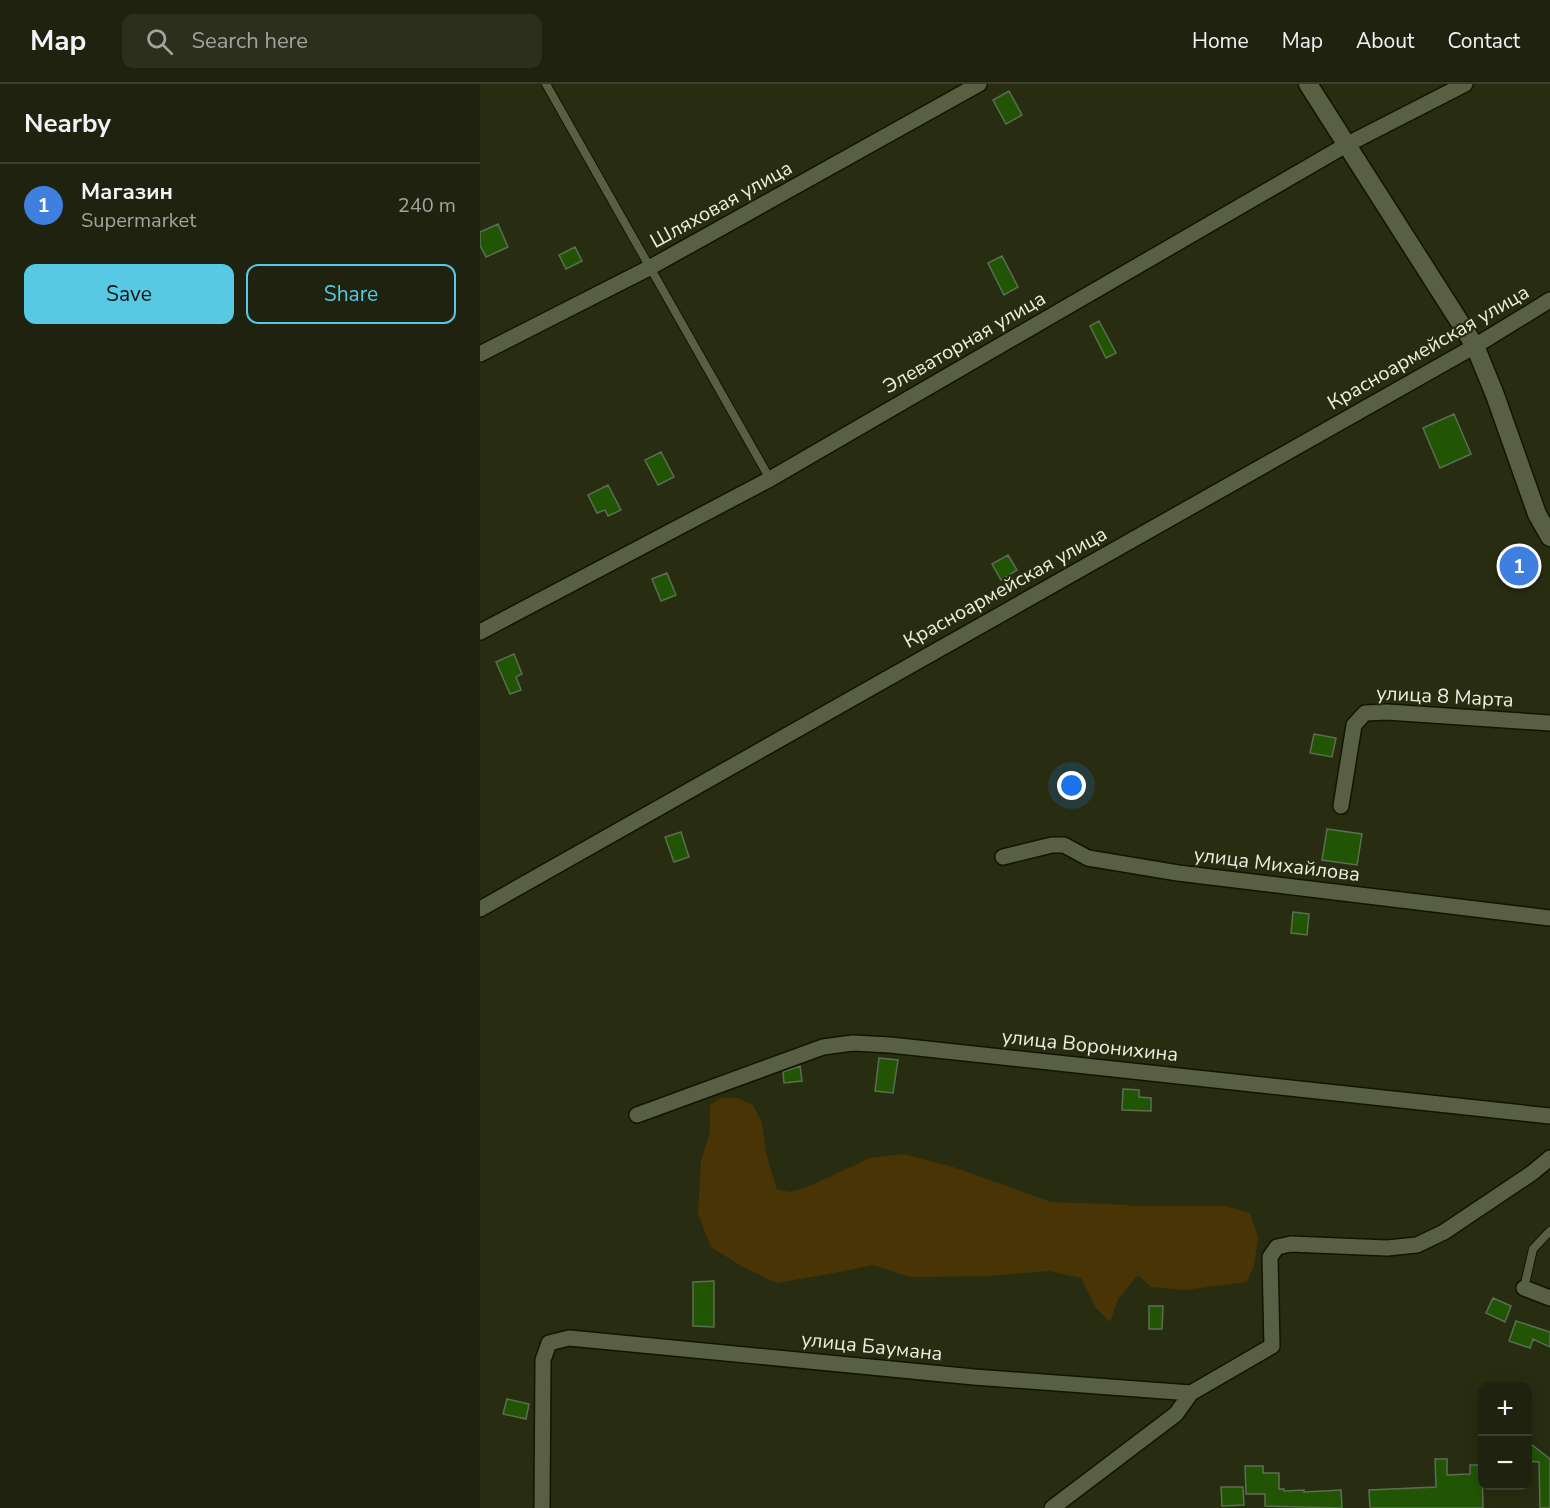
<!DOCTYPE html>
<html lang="en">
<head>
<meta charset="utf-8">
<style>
	body { margin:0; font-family:"Nunito Sans",sans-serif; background:#2b2f1c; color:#f1f3f6 }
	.controls { position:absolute; right:18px; bottom:18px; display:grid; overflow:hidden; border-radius:12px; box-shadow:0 3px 15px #0003 }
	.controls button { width:54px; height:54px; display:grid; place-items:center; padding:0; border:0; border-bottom:2px solid #3c3f2e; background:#1e220e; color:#f1f3f6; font:30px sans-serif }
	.you { position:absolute; left:592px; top:702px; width:21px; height:21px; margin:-15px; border:4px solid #fff; border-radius:50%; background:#1a73e8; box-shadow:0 0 0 9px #1a73e833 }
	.badge { display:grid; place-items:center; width:39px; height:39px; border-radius:50%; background:#57c9e2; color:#fff; font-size:20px; font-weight:700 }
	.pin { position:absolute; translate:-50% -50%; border:3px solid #fff; box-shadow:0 2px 6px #0006 }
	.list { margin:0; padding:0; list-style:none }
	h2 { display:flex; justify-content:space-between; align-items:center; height:78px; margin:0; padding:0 24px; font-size:26px }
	h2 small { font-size:20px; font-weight:400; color:#a1a49e }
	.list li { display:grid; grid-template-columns:39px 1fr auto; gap:18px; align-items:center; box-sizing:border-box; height:84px; padding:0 24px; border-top:2px solid #3c3f2e }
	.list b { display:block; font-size:22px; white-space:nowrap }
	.list p { margin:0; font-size:20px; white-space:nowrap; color:#a1a49e }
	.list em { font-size:20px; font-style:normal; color:#a1a49e }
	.actions { display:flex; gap:12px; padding:18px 24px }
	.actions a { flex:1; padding:14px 0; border:2px solid #57c9e2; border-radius:12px; text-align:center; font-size:21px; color:#57c9e2 }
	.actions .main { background:#57c9e2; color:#111 }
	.icon { flex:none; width:33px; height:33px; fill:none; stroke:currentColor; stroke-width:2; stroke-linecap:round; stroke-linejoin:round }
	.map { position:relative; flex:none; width:1070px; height:1424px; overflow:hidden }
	header { display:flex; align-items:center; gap:36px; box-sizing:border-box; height:84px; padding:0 30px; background:#1e220e; border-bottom:2px solid #3c3f2e }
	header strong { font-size:28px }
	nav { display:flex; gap:33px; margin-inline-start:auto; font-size:21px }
	.search { width:420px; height:54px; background:#2b2f1c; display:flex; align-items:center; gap:15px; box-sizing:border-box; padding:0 21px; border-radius:12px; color:#a1a49e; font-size:22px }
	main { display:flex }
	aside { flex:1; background:#1e220e }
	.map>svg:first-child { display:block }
	.green { fill:#493406 }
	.building { fill:#215504; stroke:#5b6e55; stroke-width:1.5 }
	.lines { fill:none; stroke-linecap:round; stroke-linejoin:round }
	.lane-casing { stroke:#111500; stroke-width:10 }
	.street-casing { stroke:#111500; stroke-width:18 }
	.secondary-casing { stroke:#111500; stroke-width:21 }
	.lane { stroke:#595f43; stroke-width:8 }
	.street { stroke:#595f43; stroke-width:15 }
	.secondary { stroke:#595f43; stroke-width:18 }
	.labels { text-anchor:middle; stroke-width:4.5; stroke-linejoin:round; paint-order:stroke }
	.street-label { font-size:20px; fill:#eaeede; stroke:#282d12 }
</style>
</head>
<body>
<header>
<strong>Map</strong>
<div class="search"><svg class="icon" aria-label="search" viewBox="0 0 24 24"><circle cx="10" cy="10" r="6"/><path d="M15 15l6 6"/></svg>Search here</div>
<nav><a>Home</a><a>Map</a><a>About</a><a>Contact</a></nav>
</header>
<main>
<aside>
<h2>Nearby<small></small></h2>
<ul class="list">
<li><span class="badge" style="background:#3f7fe0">1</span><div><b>Магазин</b><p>Supermarket</p></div><em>240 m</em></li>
</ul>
<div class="actions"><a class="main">Save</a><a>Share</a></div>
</aside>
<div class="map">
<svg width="1070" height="1424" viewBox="0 0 1070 1424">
	<rect width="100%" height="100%" fill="#282d12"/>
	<!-- green -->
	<path class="green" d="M241,1014H257L273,1021L282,1039L286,1069L297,1106L311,1108L332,1101L390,1074L423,1070L473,1083L571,1118L647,1121L649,1122H745L770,1129L778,1153L774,1181L767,1198L705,1206L671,1203L658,1191L638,1215L630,1238L616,1224L601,1194L569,1187L508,1192L430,1193L393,1181L349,1190L297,1199L261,1182L231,1163L218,1130L221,1077L230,1048V1021Z"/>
	<!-- building -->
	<path class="building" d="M529,7L542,31L526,40L513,16Z
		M18,140L28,163L6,173L0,161V148Z
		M95,163L102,177L86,185L79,171Z
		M522,172L538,203L524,211L508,179Z
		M619,237L636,269L626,274L610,242Z
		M974,330L991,370L960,384L943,344Z
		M181,368L194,393L178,401L165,376Z
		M128,401L141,426L128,432L125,426L117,429L108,411Z
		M528,471L537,486L521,496L512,480Z
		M1039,471L1047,492L1037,496L1029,475Z
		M187,489L196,511L181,517L172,495Z
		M34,570L42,590L36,593L41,606L30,610L16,578Z
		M834,650L856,654L852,673L830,669Z
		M847,745L882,750L877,781L842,776Z
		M201,748L209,773L194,778L185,753Z
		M813,828L829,830L827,851L811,849Z
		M399,974L418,976L413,1009L395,1007Z
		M320,982L322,997L304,999L303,988Z
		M643,1005L659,1006V1013L671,1014V1027L642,1026Z
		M234,1197V1243L213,1242V1198Z
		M1013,1214L1031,1222L1025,1238L1006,1229Z
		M669,1222H683L682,1245H669Z
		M1036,1237L1070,1248V1263L1053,1255L1050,1264L1029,1257Z
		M27,1315L49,1320L46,1335L23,1330Z
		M1047,1357L1070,1375V1424H1060L1059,1378L1047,1377Z
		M955,1375H967V1391L990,1390V1381H1002L1003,1424H890L889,1406L956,1403Z
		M765,1382H783V1389H799V1405H804V1407L824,1406V1408L861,1406L862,1424L785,1422V1410H766Z
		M741,1403H763L764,1421L742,1422Z"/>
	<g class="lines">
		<defs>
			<path id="lane" d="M66,0L290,395
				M1044,1204L1053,1165L1070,1147"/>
			<path id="street" d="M0,270L169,184L499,0
				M0,548L290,395L866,61L985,0
				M861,722L874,641L885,629L907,628L1070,639
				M523,773L572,761H584L608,774L698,789L1070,834
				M0,825L995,262L1070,216
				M157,1031L343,963L373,959L410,961L1070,1032
				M1044,1204L1070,1214
				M62,1424L63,1276L69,1259L89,1254L494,1293L711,1309
				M572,1424L696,1330L711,1309L792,1262L790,1173L797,1163L811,1160L907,1164L937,1161L964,1148L1052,1089L1070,1074"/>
			<path id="secondary" d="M828,0L995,262L1015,311L1057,430L1070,453"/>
		</defs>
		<!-- lane casing -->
		<use href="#lane" class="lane-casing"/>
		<!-- street casing -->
		<use href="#street" class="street-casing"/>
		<!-- secondary casing -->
		<use href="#secondary" class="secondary-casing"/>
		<!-- lane -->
		<use href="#lane" class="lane"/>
		<!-- street -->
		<use href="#street" class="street"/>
		<!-- secondary -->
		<use href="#secondary" class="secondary"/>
	</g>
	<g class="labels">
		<!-- street labels -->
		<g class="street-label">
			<text transform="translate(241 120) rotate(-29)" y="7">Шляховая улица</text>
			<text transform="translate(484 258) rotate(-30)" y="7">Элеваторная улица</text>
			<text transform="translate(948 263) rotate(-30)" y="7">Красноармейская улица</text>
			<text transform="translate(525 503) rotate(-29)" y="7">Красноармейская улица</text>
			<text transform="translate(965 612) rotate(3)" y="7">улица 8 Марта</text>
			<text transform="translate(797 780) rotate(7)" y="7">улица Михайлова</text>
			<text transform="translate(610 961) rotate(6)" y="7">улица Воронихина</text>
			<text transform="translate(392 1262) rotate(6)" y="7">улица Баумана</text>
		</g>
	</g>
</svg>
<div class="controls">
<button>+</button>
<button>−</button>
</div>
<div class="you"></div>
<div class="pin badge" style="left:1039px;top:482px;background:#3f7fe0">1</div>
</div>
</main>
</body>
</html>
